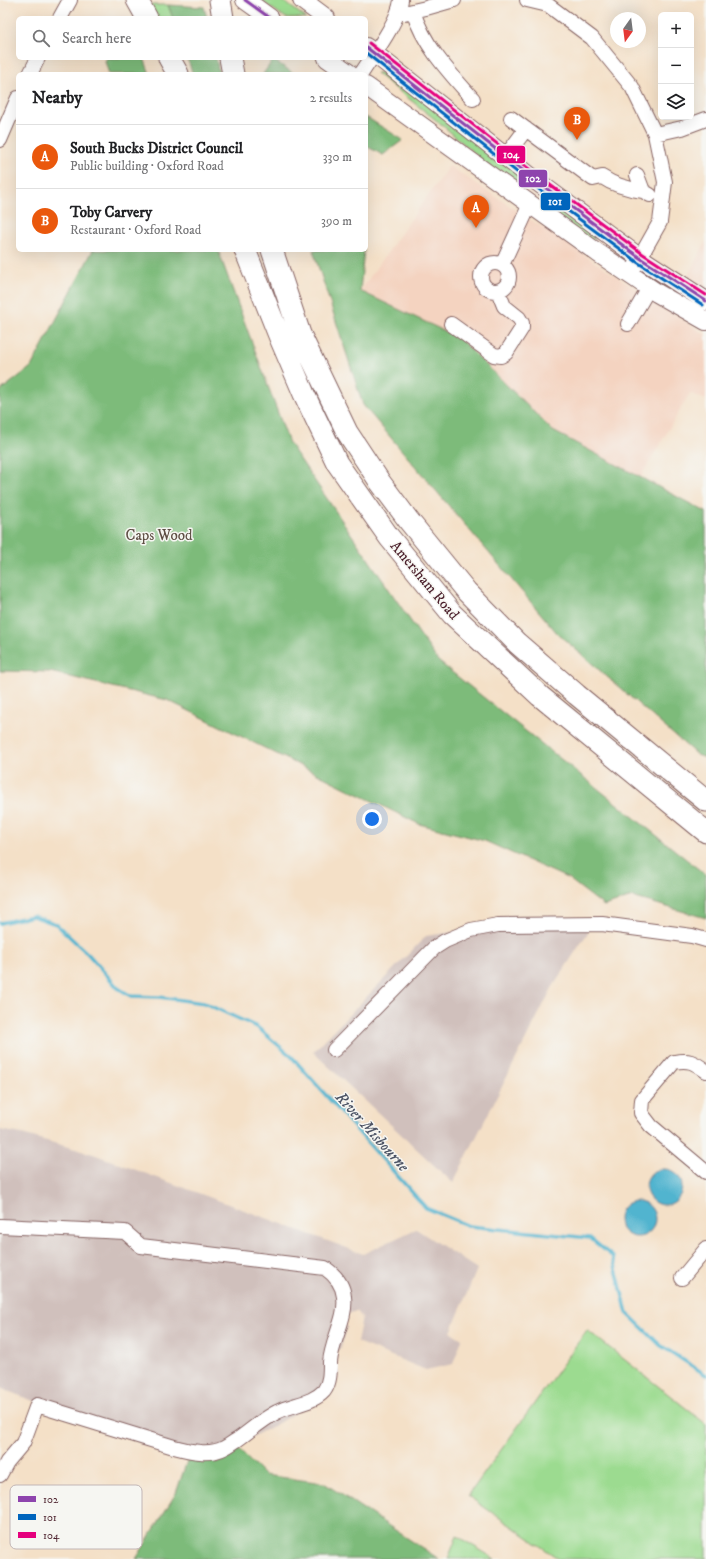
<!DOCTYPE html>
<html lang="en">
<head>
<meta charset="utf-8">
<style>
	body { margin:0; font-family:"IM FELL DW Pica",serif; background:#f2f2f2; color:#202124 }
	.controls { position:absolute; right:12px; top:12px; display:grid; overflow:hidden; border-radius:6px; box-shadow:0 4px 16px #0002 }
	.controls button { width:36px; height:36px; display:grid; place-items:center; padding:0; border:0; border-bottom:1px solid #e0e0e0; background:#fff; color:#202124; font:20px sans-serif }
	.compass { position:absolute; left:610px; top:12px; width:36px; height:36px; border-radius:50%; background:#fff; box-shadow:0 4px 16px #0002; rotate:194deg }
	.you { position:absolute; left:372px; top:819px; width:14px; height:14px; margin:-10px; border:3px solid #fff; border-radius:50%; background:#1a73e8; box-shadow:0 0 0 6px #1a73e833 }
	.badge { display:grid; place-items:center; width:26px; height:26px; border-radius:50%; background:#ea580c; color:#fff; font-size:13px; font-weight:700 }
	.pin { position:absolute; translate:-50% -33px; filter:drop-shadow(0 1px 2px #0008) }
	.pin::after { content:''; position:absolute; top:21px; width:14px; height:12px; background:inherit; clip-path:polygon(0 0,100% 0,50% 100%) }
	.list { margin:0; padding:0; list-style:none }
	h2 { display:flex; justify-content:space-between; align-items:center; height:52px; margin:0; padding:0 16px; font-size:17px }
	h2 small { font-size:13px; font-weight:400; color:#757577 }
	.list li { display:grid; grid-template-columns:26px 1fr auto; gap:12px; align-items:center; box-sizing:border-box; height:64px; padding:0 16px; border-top:1px solid #e0e0e0 }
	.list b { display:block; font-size:15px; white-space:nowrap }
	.list p { margin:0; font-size:13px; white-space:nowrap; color:#757577 }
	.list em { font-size:13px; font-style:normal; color:#757577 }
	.icon { flex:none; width:22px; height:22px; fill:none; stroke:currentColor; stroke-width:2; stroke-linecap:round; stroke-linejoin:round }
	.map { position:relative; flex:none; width:706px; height:1559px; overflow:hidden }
	.search { position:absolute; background:#fff; box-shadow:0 4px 16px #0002; left:16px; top:16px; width:352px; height:44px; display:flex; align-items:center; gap:10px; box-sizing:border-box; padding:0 14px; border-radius:6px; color:#757577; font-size:15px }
	.panel { position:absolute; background:#fff; box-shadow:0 4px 16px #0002; left:16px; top:72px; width:352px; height:180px; border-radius:6px }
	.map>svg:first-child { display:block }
	.built { fill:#f4d3c0 }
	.industrial { fill:#d0c0bc }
	.green { fill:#9cdb90; stroke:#737d5e }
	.forest { fill:#7dbb7a; stroke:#646d52 }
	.water { fill:#51b4cf; stroke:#4e6a7d }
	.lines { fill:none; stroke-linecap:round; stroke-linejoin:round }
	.stream { stroke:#51b4cf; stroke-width:3.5 }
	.minor-casing { stroke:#866362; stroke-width:16 }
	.major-casing { stroke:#866362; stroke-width:20 }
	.highway-casing { stroke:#866362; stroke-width:23 }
	.minor { stroke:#fff; stroke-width:14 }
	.major { stroke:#fff; stroke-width:18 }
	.highway { stroke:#fff; stroke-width:21 }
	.bus-1-casing { stroke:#f6f6f2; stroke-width:6 }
	.bus-2-casing { stroke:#f6f6f2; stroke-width:6 }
	.bus-3-casing { stroke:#f6f6f2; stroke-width:6 }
	.bus-1 { stroke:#8e44ad; stroke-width:3 }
	.bus-2 { stroke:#0065bd; stroke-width:3 }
	.bus-3 { stroke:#e5007d; stroke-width:3 }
	.labels { text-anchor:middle; stroke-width:3; stroke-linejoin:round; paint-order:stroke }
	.park-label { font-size:15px; fill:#5e4e44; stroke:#f6f6f2 }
	.street-label { font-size:15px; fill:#4a1f2b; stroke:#f6f6f2 }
	.water-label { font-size:16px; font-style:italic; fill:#4c5364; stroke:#f6f6f2 }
	.key { fill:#f6f6f2; stroke:#c2b6b6; stroke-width:1 }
	.key-label { font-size:11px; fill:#4a1f2b }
	.line-badge { stroke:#f6f6f2; stroke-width:1.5 }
	.badge-label { font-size:11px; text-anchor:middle; font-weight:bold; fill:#fff }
</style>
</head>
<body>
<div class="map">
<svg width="706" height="1559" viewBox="0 0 706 1559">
	<rect width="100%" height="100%" fill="#f6f6f2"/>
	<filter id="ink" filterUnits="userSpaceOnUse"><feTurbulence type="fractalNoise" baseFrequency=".025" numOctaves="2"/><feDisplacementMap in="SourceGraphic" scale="8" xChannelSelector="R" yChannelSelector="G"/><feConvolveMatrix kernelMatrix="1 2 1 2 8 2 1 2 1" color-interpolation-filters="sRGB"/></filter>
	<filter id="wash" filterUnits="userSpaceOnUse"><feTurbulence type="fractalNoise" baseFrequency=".012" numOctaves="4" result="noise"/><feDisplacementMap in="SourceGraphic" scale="16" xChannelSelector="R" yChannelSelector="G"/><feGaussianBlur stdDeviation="0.9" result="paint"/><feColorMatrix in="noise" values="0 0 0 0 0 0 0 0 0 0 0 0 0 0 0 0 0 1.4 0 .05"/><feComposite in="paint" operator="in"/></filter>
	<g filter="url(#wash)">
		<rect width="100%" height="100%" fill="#f4e0c7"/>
		<!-- built -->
		<path class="built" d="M449,166L706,335V400L690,393L640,478L553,431L459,338L360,291Z
			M706,241V286L688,275Z"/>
		<!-- industrial -->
		<path class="industrial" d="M594,923L552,988L453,1183L313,1052L426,936L488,927Z
			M0,1130L22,1134L93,1154L363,1254L416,1229L477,1269L451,1332L462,1339L453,1364L426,1370L357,1342L362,1318L357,1311L349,1313L344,1322L347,1328L341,1347L335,1353L331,1390L280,1422L235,1446L187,1461L0,1388Z"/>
		<!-- green -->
		<path class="green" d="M260,0H282L306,18H286Z
			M148,5H168L173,18H155Z
			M393,72L517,173L520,188L504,180L441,124L376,73Z
			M546,199L596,238L591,240L539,204Z
			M587,1330L706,1424V1559H559L468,1496Z
			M457,1536L495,1559H448Z"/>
		<!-- forest -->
		<path class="forest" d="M168,5L204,7L207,18H173Z
			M107,58H144L150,74H109L105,61Z
			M187,58H216L219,74H193Z
			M273,60L295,74H263Z
			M366,117L403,140L383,155L366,146Z
			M93,250H218L289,443L438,661L706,875V918L632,897L604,906L569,879L485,841L419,824L167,700L50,672L0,671V391L31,367Z
			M313,250H364L360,291L459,338L553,431L706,512V758L697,755L558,634L363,405Z
			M235,1446L264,1475L324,1483L439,1559H136L176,1493L187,1461Z"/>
		<!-- water -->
		<path class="water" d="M646 1187a18 18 0 1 1 36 0a18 18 0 1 1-36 0Z
			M619 1219a18 18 0 1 1 36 0a18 18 0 1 1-36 0Z"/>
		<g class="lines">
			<!-- stream -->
			<path class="stream" d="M0,923L33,916L56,924L88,954L118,988L131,996L159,997L204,1003L257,1027L291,1056L426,1208L469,1226L590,1238L613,1257L627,1313L660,1345L706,1375"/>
		</g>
	</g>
	<g filter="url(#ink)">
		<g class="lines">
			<defs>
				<path id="minor" d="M527,0L548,5L592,38L632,87L655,134L665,182L660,222L630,275
					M413,11C424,46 449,72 473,99
					M404,13L426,8L454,0
					M60,18L70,0
					M30,74L38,58
					M361,74C373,55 399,21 401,0
					M511,118L593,179L602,177C615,186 628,189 643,191
					M655,134L682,128L706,119
					M0,140L18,98
					M505,157L526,129
					M637,175L643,191L650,195
					M481 277a14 14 0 1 1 28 0a14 14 0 1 1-28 0Z
					M502,265L530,204
					M451,324L494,355L501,356L506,353L522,328V323L519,318L504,306L498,291
					M628,324L649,288
					M334,1050L434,948L445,941L471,930L498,925L602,924L692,936L706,940
					M706,1071C694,1062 689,1059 674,1062L642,1100L641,1113L651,1126L706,1172
					M0,1226L125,1232L141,1246L325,1268C335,1275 343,1284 344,1297C347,1317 332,1340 330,1362C330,1372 330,1383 324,1391C312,1404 292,1404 277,1412C263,1419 250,1431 237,1440C233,1442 229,1446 224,1448C209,1456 190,1451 174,1447L37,1405L23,1443L7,1462L0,1475
					M682,1278L706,1249"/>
				<path id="major" d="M245,0L270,18
					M302,0L326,18
					M366,47L535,180L640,258L706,301
					M327,58L350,74
					M366,86L598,253L657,293L706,321"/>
				<path id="highway" d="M137,0L147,18
					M220,0L223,18
					M169,58L178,74
					M230,58L233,74
					M245,250L280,338L304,394L337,463L389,537L452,614L540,696L706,832
					M272,250L300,334L347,432L380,482L409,521L466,591L517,643L577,695L706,801"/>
			</defs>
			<!-- minor casing -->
			<use href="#minor" class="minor-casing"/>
			<!-- major casing -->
			<use href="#major" class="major-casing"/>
			<!-- highway casing -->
			<use href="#highway" class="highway-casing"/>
			<!-- minor -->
			<use href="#minor" class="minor"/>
			<!-- major -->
			<use href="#major" class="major"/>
			<!-- highway -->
			<use href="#highway" class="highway"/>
			<defs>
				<path id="bus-1" d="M245,0L270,18
					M366,47L535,180L640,258L706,301"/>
				<path id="bus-2" d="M366,53L532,184L637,262L703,305"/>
				<path id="bus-3" d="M369,43L538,176L643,254L706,295"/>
			</defs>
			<!-- bus-1 casing -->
			<use href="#bus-1" class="bus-1-casing"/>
			<!-- bus-2 casing -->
			<use href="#bus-2" class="bus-2-casing"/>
			<!-- bus-3 casing -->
			<use href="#bus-3" class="bus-3-casing"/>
			<!-- bus-1 -->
			<use href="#bus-1" class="bus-1"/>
			<!-- bus-2 -->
			<use href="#bus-2" class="bus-2"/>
			<!-- bus-3 -->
			<use href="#bus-3" class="bus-3"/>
		</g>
	</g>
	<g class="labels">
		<!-- park labels -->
		<g class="park-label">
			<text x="159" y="540">Caps Wood</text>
		</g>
		<!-- street labels -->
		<g class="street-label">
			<text transform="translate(425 580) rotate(50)" y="5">Amersham Road</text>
		</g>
		<!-- water labels -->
		<g class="water-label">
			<text transform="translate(373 1131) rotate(48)" y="6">River Misbourne</text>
		</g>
	</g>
	<!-- legend -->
	<rect x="10" y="1485" width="132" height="64" rx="6" class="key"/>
	<rect x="18" y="1496" width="18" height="6" fill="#8e44ad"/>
	<rect x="18" y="1514" width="18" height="6" fill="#0065bd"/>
	<rect x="18" y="1532" width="18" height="6" fill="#e5007d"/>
	<g class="key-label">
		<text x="43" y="1503">102</text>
		<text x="43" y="1521">101</text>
		<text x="43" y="1539">104</text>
	</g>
	<g class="line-badge">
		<rect x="496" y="145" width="30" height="19" rx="4" fill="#e5007d"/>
		<rect x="518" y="169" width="30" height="19" rx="4" fill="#8e44ad"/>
		<rect x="540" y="192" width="31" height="19" rx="4" fill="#0065bd"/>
	</g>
	<g class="badge-label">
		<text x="511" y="158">104</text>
		<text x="533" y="182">102</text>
		<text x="555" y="205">101</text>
	</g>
</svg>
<div class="controls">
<button>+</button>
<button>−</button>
<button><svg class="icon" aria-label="layers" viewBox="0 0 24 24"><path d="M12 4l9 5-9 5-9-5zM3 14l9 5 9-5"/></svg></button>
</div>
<svg class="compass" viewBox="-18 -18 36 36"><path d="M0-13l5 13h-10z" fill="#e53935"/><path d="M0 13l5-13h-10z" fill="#757577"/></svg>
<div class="you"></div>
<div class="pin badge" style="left:476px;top:228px">A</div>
<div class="pin badge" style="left:577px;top:140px">B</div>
<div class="search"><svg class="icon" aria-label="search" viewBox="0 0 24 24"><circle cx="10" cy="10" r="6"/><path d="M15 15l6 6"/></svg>Search here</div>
<section class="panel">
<h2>Nearby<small>2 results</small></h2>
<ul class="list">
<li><span class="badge">A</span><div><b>South Bucks District Council</b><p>Public building · Oxford Road</p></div><em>330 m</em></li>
<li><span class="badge">B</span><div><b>Toby Carvery</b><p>Restaurant · Oxford Road</p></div><em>390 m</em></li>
</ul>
</section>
</div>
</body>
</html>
